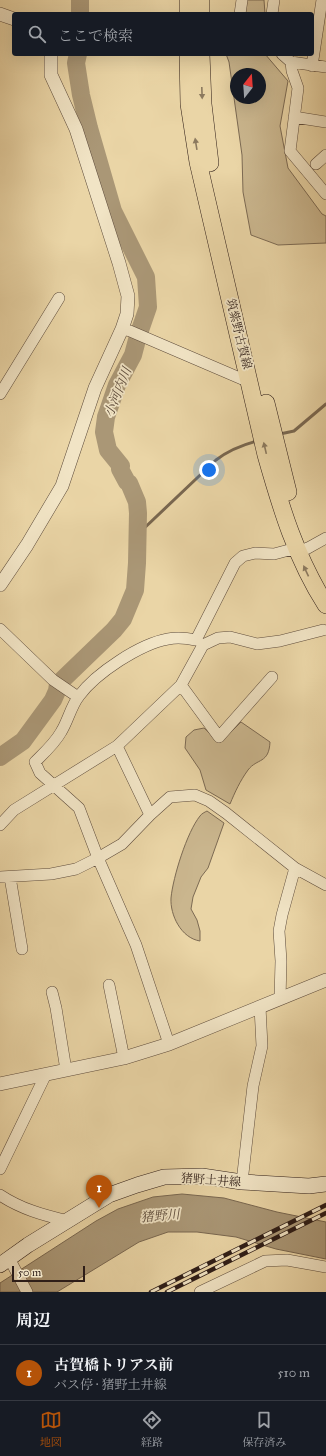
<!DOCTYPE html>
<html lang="ja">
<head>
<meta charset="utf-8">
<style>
	body { margin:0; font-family:"IM FELL Great Primer","Noto Serif JP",serif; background:#242831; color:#f1f3f6 }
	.compass { position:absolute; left:230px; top:68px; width:36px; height:36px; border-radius:50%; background:#171b24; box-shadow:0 4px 16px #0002; rotate:17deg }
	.scale { position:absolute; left:12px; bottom:10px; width:73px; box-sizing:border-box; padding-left:4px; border:2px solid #2f1e18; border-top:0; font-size:11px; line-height:14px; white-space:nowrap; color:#2f1e18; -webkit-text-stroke:3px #f1e4c5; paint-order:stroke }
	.you { position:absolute; left:209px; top:470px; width:14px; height:14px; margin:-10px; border:3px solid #fff; border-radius:50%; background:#1a73e8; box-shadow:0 0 0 6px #1a73e833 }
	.badge { display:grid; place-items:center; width:26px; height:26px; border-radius:50%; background:#b45309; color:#fff; font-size:13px; font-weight:700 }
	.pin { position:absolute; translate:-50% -33px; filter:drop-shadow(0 1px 2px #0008) }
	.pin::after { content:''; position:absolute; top:21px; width:14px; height:12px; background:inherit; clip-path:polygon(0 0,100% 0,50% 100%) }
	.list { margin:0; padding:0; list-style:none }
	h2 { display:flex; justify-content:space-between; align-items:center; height:52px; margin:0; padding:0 16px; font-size:17px }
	h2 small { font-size:13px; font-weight:400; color:#9ea1a6 }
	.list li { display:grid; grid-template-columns:26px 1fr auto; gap:12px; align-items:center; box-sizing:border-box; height:56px; padding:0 16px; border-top:1px solid #363941 }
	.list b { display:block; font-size:15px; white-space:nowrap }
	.list p { margin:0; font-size:13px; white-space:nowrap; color:#9ea1a6 }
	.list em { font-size:13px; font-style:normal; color:#9ea1a6 }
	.icon { flex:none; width:22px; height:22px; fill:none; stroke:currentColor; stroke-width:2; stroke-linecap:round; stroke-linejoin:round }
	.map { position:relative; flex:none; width:326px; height:1292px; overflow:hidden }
	.search { position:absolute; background:#171b24; box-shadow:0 4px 16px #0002; left:12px; right:12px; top:12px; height:44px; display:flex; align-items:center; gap:10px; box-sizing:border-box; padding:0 14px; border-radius:4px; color:#9ea1a6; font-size:15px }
	.sheet { height:108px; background:#171b24 }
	nav { display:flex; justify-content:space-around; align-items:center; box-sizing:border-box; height:56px; border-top:1px solid #363941; background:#171b24; font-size:11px; color:#9ea1a6 }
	nav a { display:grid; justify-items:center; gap:2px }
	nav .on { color:#b45309 }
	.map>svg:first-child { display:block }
	.green { fill:#cab68e; stroke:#7c6a53; fill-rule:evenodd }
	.water { fill:#aa9776; stroke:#796750 }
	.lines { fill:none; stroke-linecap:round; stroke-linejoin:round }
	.stream { stroke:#796750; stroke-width:3 }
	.river { stroke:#aa9776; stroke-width:18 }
	.minor-casing { stroke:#5e4c3c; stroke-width:12 }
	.tertiary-casing { stroke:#5e4c3c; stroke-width:14 }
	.secondary-casing { stroke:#2f1e18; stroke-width:16 }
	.primary-casing { stroke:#2f1e18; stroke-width:18 }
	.minor { stroke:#f1e4c5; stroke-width:11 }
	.tertiary { stroke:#f1e4c5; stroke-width:13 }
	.secondary { stroke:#f1e4c5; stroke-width:15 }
	.primary { stroke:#ead5a6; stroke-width:17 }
	.rail-casing { stroke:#2f1e18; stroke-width:4.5 }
	.rail { stroke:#f1e4c5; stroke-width:3; stroke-dasharray:9; stroke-linecap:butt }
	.oneway { fill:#8c7a5f }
	.labels { text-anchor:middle; stroke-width:3.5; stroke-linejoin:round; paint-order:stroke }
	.street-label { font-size:12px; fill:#2f1e18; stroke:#f1e4c5 }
	.water-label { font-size:13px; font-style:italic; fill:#5a4839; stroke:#f1e4c5 }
</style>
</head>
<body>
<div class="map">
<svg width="326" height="1292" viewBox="0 0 326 1292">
	<rect width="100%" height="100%" fill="#ead5a6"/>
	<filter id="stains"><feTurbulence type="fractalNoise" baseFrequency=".005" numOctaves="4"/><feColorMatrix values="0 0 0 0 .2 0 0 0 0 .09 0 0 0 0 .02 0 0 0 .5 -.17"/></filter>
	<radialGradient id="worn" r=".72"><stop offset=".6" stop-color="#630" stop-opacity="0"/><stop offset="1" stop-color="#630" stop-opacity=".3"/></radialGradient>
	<!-- green -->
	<path class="green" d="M246,0H264L265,14H243Z
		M226,54H265L288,81L280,126L288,168L322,214L326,216V243L278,245L251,235L243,192L242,155L229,62ZM236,74H260V98H236Z
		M241,722L270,742C269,764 257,758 248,770C240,781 235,792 230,804L206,790L200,770L185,748L186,737L194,730L204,728L220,743Z
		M207,811L224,823L208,868L201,877L193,897L191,909L197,920L200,931V941C181,938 170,915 171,898C173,877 187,832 200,816C201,814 205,812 207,811Z"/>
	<!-- water -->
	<path class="water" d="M182,1194L224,1198L277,1212L326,1222V1259L276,1249L236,1237L197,1232H168L139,1242L57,1292H0V1283L96,1221L118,1209L153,1197Z"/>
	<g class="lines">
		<!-- stream -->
		<path class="stream" d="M280,434L294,431L326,404
			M137,535L216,460C229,450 242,445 257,441"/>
		<!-- river -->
		<path class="river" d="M80,14V0
			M0,757L23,741L53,700L57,691L58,684L114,630L123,619L135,590L137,563L138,513L137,502L129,483L127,482L120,469L121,466L108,450L104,432L106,417L117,385L133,355L138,336L148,307L146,277L113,211L89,128L81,95L76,63L78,54"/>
		<defs>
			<path id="minor" d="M240,14L242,0
				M272,14L274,0
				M282,54L291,62L326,67
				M291,62L292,71L298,88L290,151L326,194
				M312,66L322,0
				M294,117L326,122
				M316,164L326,155
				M122,329L130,331L242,379L249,378
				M0,394L59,298
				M0,629L53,680L78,697
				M181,685L219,737L272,677
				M117,746L150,815
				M0,825L14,810L117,746L181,685L203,645L218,638L230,637L257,644L280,641L323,630
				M0,877L51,874L76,869L98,858L122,844L150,815L170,797L195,795L209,801L226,813L295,868L326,885
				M10,877L22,949
				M109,985L124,1058
				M52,992L56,1008L66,1070
				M280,999L281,961L279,931L282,915L295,868
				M169,1044L136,945L98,858L79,808L40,773L35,762C44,753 55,743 61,732C68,721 71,706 79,696C96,673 140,644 168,639C178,637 186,638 196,640L235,563L243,556L255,553L274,554L289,550L297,552L308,548L326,538
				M0,1169L46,1074
				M242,1182L253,1086L262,1046L260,1007
				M0,1195C21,1209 43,1215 68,1221
				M9,1258L27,1292
				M200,1292L265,1261L287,1260L326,1267"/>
			<path id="tertiary" d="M0,14L14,19
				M0,585L27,545L62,486L95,388L122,329L127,314L128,296L119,263L76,129L51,75V54
				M0,1084L124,1058L169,1044L326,980"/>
			<path id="secondary" d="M0,1265L28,1245L109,1195L137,1185L164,1177L202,1176L242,1182L309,1186L326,1184"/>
			<path id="primary" d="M188,14V0
				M201,14V0
				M188,54L189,104L198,162L266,455C281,508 296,558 326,605
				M201,54L203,104L210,163
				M266,403L288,492"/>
		</defs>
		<!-- minor casing -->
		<use href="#minor" class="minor-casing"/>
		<!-- tertiary casing -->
		<use href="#tertiary" class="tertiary-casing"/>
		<!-- secondary casing -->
		<use href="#secondary" class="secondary-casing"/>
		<!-- primary casing -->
		<use href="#primary" class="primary-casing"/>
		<!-- minor -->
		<use href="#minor" class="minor"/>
		<!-- tertiary -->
		<use href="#tertiary" class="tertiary"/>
		<!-- secondary -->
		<use href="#secondary" class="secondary"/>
		<!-- primary -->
		<use href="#primary" class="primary"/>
		<defs>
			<path id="rail" d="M151,1292L326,1205
				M167,1292L326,1213"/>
		</defs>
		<!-- rail casing -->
		<use href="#rail" class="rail-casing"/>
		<!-- rail -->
		<use href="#rail" class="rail"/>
	</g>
	<!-- one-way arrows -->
	<defs><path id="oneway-solid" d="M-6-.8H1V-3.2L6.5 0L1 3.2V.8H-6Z"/></defs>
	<g class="oneway">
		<use href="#oneway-solid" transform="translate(202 93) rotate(88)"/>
		<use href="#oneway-solid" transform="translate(196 144) rotate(-99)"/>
		<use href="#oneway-solid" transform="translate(265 448) rotate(-103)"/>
		<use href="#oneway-solid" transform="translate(306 571) rotate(-115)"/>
	</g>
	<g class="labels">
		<!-- street labels -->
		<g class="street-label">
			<text transform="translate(239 334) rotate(76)" y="4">筑紫野古賀線</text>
			<text transform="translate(211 1180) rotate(4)" y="4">猪野土井線</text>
		</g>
		<!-- water labels -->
		<g class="water-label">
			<text transform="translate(117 392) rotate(-68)" y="5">小河内川</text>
			<text transform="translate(160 1215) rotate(-5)" y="5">猪野川</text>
		</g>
	</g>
	<rect width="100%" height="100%" filter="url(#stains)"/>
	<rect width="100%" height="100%" fill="url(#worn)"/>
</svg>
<svg class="compass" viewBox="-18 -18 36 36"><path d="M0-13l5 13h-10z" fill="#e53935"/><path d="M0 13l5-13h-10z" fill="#9ea1a6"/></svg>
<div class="scale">50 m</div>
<div class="you"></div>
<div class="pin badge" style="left:99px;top:1208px">1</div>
<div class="search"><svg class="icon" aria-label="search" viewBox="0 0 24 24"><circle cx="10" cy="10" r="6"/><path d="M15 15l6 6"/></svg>ここで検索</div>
</div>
<section class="sheet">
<h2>周辺<small></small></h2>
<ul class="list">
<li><span class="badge">1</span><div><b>古賀橋トリアス前</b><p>バス停 · 猪野土井線</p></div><em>510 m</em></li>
</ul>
</section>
<nav>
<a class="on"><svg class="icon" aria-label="map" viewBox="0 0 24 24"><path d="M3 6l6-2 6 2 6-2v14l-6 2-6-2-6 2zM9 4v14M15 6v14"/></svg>地図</a>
<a><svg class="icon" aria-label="directions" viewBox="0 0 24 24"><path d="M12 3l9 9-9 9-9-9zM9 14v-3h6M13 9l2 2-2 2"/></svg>経路</a>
<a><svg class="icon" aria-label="saved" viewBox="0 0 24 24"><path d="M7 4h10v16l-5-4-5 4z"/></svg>保存済み</a>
</nav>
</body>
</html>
